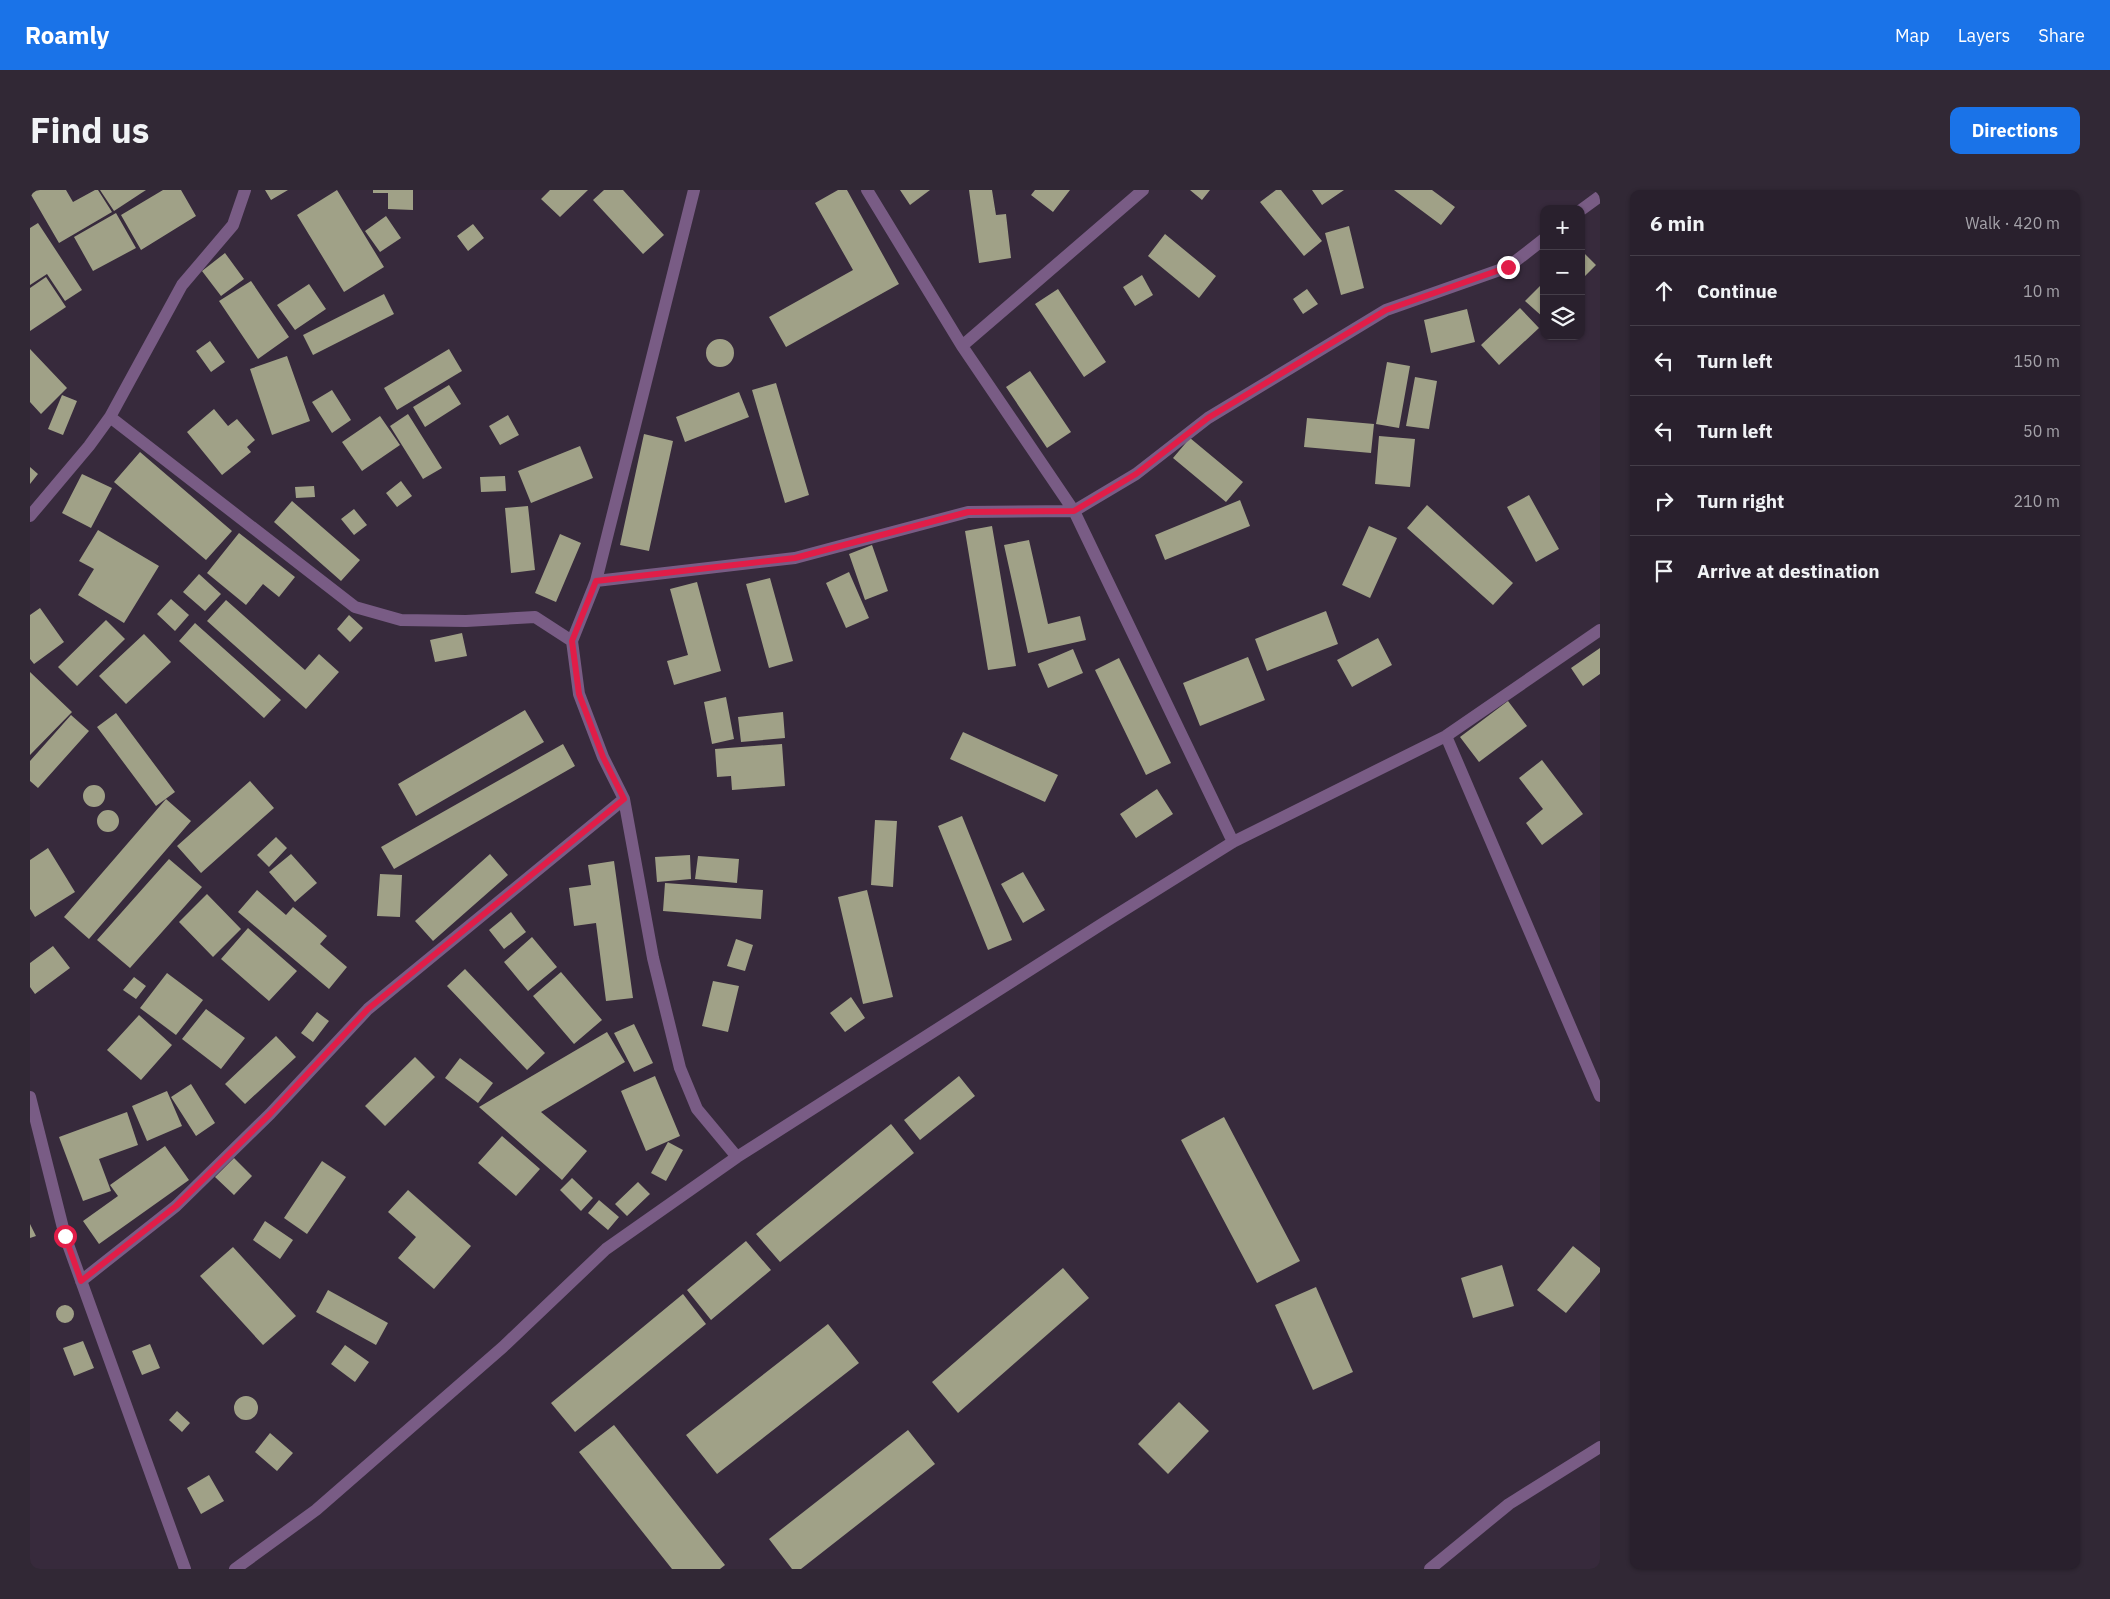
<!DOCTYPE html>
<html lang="en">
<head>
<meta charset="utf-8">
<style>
	body { margin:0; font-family:"IBM Plex Sans",sans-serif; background:#312835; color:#f1f3f6 }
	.controls { position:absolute; right:15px; top:15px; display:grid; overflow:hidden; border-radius:10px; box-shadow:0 1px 4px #0004 }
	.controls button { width:45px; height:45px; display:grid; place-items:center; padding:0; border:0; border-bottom:1px solid #453e49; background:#29202d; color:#f1f3f6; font:25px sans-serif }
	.stop { position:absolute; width:15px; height:15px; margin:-11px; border:4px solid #e11d48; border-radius:50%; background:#fff }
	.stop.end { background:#e11d48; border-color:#fff; box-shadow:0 1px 5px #0008 }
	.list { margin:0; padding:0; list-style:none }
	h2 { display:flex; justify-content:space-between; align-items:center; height:65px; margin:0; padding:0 20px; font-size:21px }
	h2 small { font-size:16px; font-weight:400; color:#a5a3aa }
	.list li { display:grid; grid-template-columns:32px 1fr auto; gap:15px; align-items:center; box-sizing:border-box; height:70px; padding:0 20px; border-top:1px solid #453e49 }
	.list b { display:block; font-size:19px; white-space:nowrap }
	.list em { font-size:16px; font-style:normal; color:#a5a3aa }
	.icon { flex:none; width:28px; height:28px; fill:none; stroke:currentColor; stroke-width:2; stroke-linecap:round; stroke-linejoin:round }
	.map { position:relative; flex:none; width:1570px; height:1379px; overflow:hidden; border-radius:10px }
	header { display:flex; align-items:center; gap:30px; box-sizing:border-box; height:70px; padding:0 25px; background:#1a73e8; color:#fff }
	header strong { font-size:24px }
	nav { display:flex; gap:28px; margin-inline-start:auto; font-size:18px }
	.intro { display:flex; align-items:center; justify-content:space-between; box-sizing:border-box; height:120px; padding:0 30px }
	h1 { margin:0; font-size:35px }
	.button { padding:12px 22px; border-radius:10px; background:#1a73e8; color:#fff; font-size:18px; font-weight:700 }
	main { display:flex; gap:30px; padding:0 30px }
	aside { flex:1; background:#29202d; border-radius:10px; box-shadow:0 1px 4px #0004 }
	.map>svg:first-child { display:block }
	.building { fill:#a0a187 }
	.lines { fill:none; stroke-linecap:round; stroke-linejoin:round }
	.minor { stroke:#795c85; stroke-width:12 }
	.route { stroke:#e11d48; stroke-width:6 }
</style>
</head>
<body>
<header>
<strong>Roamly</strong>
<nav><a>Map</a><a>Layers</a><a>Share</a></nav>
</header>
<div class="intro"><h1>Find us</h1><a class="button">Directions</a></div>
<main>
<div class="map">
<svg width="1570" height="1379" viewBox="0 0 1570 1379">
	<rect width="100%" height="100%" fill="#372a3c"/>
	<!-- building -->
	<path class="building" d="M5,0H36L43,12L65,0H68L82,22L29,53L0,3Z
		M70,0H116L84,21Z
		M133,0H151L166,26L111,60L91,25Z
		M235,0H258L241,10Z
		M307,0L354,77L314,102L267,25Z
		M343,0H383V20L358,19V3H343Z
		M520,0H558L530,27L511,9Z
		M574,0H593L634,45L613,64L563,10Z
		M808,0H817L869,94L756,157L739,127L823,80L785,13Z
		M870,0H900L880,15Z
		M939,0H962L966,25L976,24L981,68L949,73Z
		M1005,0H1040L1023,22L1001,5Z
		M1160,0H1180L1172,10Z
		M1246,0H1251L1292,51L1274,66L1230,12Z
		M1282,0H1314L1292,15Z
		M1364,0H1402L1425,17L1411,35Z
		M86,23L106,58L63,81L44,47Z
		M356,26L371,48L350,62L335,41Z
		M8,33L52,100L35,111L17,84L0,95V38Z
		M443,34L454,48L438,61L427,46Z
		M1319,36L1334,98L1311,105L1295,43Z
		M1135,44L1186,86L1169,108L1118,66Z
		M1551,60L1566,75L1551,90Z
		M195,63L214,89L191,106L172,81Z
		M1112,85L1123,105L1105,116L1093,97Z
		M16,87L36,117L0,141V98Z
		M221,91L259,147L228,169L189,111Z
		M1514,92V128L1495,111Z
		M279,94L296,119L265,140L247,115Z
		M1028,99L1076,172L1054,187L1005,114Z
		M1277,99L1288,114L1273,124L1263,109Z
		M354,104L364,124L283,165L273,145Z
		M1490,118L1509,138L1469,175L1451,155Z
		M1437,119L1445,152L1401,163L1394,130Z
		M676 163a14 14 0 1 1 28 0a14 14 0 1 1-28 0Z
		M180,151L195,172L181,182L166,161Z
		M0,159L37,198L11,224L0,212Z
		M419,159L432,181L367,220L354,198Z
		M257,166L280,231L242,245L220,179Z
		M1357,172L1380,176L1369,238L1346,234Z
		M1000,181L1041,242L1017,258L976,197Z
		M1385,187L1407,191L1399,239L1376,236Z
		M746,193L779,305L755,313L722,200Z
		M419,195L431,214L395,237L383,217Z
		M302,200L321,230L302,243L282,212Z
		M709,202L719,227L655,252L646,227Z
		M32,205L47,211L33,245L18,239Z
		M184,219L198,236L207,229L225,250L217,257L221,262L192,285L157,242Z
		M378,224L412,278L393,289L360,236Z
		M478,225L489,245L470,255L459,236Z
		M350,226L370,255L332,281L312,252Z
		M1277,228L1344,234L1341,263L1274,257Z
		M614,244L643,251L619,361L590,355Z
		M1349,246L1385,249L1380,297L1345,294Z
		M1160,248L1213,292L1196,312L1143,268Z
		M550,256L563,288L501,313L488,281Z
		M110,262L202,341L176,370L84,292Z
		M0,277L8,284L0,294Z
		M52,284L82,298L61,338L32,323Z
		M475,286L476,301L451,302L450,287Z
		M371,291L382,306L367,317L356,303Z
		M284,296L285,307L266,308L265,297Z
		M1499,305L1529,359L1506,372L1477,317Z
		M1210,310L1220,336L1135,370L1125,345Z
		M262,311L330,370L311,391L244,332Z
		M1397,315L1483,393L1463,415L1377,338Z
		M498,316L505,380L481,383L475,318Z
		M324,319L337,335L324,345L311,329Z
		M962,336L986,476L958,480L935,341Z
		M1339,336L1367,348L1340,408L1312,395Z
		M68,340L129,376L94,433L48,405L64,379L49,371Z
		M209,343L265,387L249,407L233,394L216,415L177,383Z
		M530,344L551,353L526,412L505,403Z
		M999,350L1018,434L1050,426L1056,450L998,463L974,355Z
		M842,355L858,401L835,410L819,364Z
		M819,382L839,428L816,438L796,393Z
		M169,384L191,404L175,421L153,402Z
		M740,388L763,471L739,478L716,394Z
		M667,392L691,481L644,495L637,471L658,465L640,399Z
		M141,409L159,425L145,441L127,424Z
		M196,410L275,480L289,464L309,482L276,519L177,431Z
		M10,418L34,452L4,474L0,469V425Z
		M1296,421L1308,454L1237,481L1225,449Z
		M319,425L333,438L320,452L307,439Z
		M76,430L95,449L47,496L28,477Z
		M165,433L251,510L234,528L149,451Z
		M432,443L437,466L405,472L400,450Z
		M114,444L141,472L96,514L69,486Z
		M1348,448L1362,475L1322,497L1307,470Z
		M1570,458V484L1553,496L1541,478Z
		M1043,459L1053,483L1018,498L1008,474Z
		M1218,467L1235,510L1170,536L1153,493Z
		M1089,468L1141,573L1116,585L1065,480Z
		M0,482L42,522L0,565Z
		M696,507L704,549L682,554L674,512Z
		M1478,511L1497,536L1449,572L1430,547Z
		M495,520L514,552L386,626L368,594Z
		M753,522L755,548L711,552L708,527Z
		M86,523L145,602L126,616L67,537Z
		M41,525L59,541L8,598L0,591V571Z
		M933,542L1028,585L1015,612L920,569Z
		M533,554L545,576L364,679L351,657Z
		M752,554L755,596L702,600L701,586L687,587L685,559Z
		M1512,570L1553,624L1512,655L1496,633L1513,619L1489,588Z
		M220,591L244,618L171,683L147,656Z
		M53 606a11 11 0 1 1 22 0a11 11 0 1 1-22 0Z
		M1127,599L1143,624L1106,648L1090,624Z
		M136,609L161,631L59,749L34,727Z
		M67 631a11 11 0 1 1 22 0a11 11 0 1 1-22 0Z
		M932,626L982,750L958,760L908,636Z
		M845,630L867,631L863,697L841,695Z
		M246,647L257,658L239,677L227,665Z
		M18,658L45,702L5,727L0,719V670Z
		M261,664L287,693L265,712L239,682Z
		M460,664L478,685L403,751L385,731Z
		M660,665L661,689L627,692L625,667Z
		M668,666L709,669L707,693L665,689Z
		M139,669L172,697L100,778L67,750Z
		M584,671L603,808L576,811L566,733L544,736L539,698L561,695L558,675Z
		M993,682L1015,720L993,733L971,694Z
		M350,684L372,685L370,727L347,726Z
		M635,693L733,700L731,729L633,721Z
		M227,700L256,725L263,717L297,746L290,754L317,777L299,799L208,722Z
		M837,700L863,807L833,814L808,707Z
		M177,704L211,739L183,767L149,732Z
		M481,722L496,742L474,759L459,740Z
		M218,738L267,781L239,811L191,769Z
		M502,747L527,777L498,801L474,772Z
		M706,749L723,755L715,781L697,776Z
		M23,756L40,778L5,804L0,797V773Z
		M435,779L515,863L497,880L417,796Z
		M531,782L572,830L544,854L503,806Z
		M137,783L173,810L146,845L110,818Z
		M104,787L116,796L106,809L93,800Z
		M683,791L709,796L698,842L672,836Z
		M821,807L835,828L815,842L800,823Z
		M176,819L215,848L191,879L152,849Z
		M287,822L299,831L283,852L271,843Z
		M109,825L142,855L111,890L77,860Z
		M604,834L623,873L604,882L584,843Z
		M577,842L595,872L511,922L557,961L532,990L449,917Z
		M246,846L266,867L215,914L195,894Z
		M385,867L405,887L355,936L335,916Z
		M430,868L463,893L448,913L415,888Z
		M625,886L650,946L616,961L591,901Z
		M929,886L945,906L890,950L874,930Z
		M161,894L185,933L166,946L141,907Z
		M137,901L152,936L117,951L102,916Z
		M97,922L108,955L69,969L81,1001L53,1011L29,947Z
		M1194,927L1270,1071L1227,1093L1151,950Z
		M861,934L884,963L750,1072L726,1044Z
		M472,946L510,979L486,1006L448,973Z
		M638,952L653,960L636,991L621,983Z
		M135,956L159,990L69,1054L53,1031L88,1006L80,995Z
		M204,968L222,986L204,1005L185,987Z
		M292,971L316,987L277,1044L254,1028Z
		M542,988L563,1008L551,1021L530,1000Z
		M608,992L620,1004L597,1026L585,1014Z
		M378,1000L441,1056L404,1099L368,1068L386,1047L358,1022Z
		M569,1010L589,1027L578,1040L558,1023Z
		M235,1031L263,1050L250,1069L223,1050Z
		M0,1034L6,1046L0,1048Z
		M716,1051L741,1080L681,1130L657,1100Z
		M1543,1056L1570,1078V1082L1536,1123L1507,1100Z
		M203,1057L266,1126L233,1155L170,1086Z
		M1472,1075L1484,1116L1443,1128L1431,1088Z
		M1033,1078L1059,1108L928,1223L902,1192Z
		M1286,1097L1323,1182L1283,1200L1245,1115Z
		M298,1100L358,1133L346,1155L286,1122Z
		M653,1104L676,1134L545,1242L521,1213Z
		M26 1124a9 9 0 1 1 18 0a9 9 0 1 1-18 0Z
		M798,1134L829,1173L687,1284L656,1245Z
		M53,1151L64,1178L44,1186L33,1158Z
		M120,1154L130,1178L112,1185L102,1161Z
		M315,1155L339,1172L325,1192L301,1174Z
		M204 1218a12 12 0 1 1 24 0a12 12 0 1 1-24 0Z
		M1149,1212L1179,1241L1138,1284L1108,1254Z
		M147,1221L160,1233L152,1242L139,1230Z
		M584,1235L695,1375L690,1379H642L549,1262Z
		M878,1240L905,1274L771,1379H762L739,1349Z
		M240,1243L263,1263L247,1281L225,1262Z
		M179,1285L194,1311L171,1324L157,1298Z"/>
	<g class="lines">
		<!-- minor -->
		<path class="minor" d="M664,0L566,391L542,451L549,504L573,567L594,609L623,768L650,878L667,919L707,967
			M837,0L932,156L1044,321L1203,652
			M1551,20L1570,6
			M932,156L1113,0
			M80,227L325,417L371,430L436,431L505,427L542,451
			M0,326L59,256L80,227L152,95L203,35L215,0
			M566,391L765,368L938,322L1044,321L1106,284L1178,228L1356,120L1478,77L1514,49
			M1416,546L1570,906
			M0,907L35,1046L155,1379
			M51,1091L146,1016L240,924L338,819L594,609
			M205,1379L286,1320L473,1157L576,1059L707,967L1075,732L1203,652L1416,546L1570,440
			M1400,1379L1479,1314L1570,1257"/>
	</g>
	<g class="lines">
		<!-- route -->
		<path class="route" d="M35,1046L51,1091L146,1016L240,924L338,819L594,609L573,567L549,504L542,451L566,391L765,368L938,322L1044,321L1106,284L1178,228L1356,120L1478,77"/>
	</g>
</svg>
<div class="controls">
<button>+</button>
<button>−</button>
<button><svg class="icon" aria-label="layers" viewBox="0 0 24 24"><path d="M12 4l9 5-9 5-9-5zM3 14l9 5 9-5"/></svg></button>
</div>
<div class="stop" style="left:35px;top:1046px"></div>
<div class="stop end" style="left:1478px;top:77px"></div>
</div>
<aside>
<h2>6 min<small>Walk · 420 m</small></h2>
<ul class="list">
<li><svg class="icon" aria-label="ahead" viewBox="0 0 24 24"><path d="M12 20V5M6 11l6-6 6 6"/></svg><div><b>Continue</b></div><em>10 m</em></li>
<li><svg class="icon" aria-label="left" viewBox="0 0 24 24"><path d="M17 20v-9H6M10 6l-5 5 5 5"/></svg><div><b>Turn left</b></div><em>150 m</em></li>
<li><svg class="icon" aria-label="left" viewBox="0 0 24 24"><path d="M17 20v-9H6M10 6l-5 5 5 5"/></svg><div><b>Turn left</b></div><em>50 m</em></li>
<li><svg class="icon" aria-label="right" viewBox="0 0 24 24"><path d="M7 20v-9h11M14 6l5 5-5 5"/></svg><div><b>Turn right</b></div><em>210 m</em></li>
<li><svg class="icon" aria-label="arrive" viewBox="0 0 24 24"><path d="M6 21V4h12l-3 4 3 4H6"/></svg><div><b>Arrive at destination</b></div></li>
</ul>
</aside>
</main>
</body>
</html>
